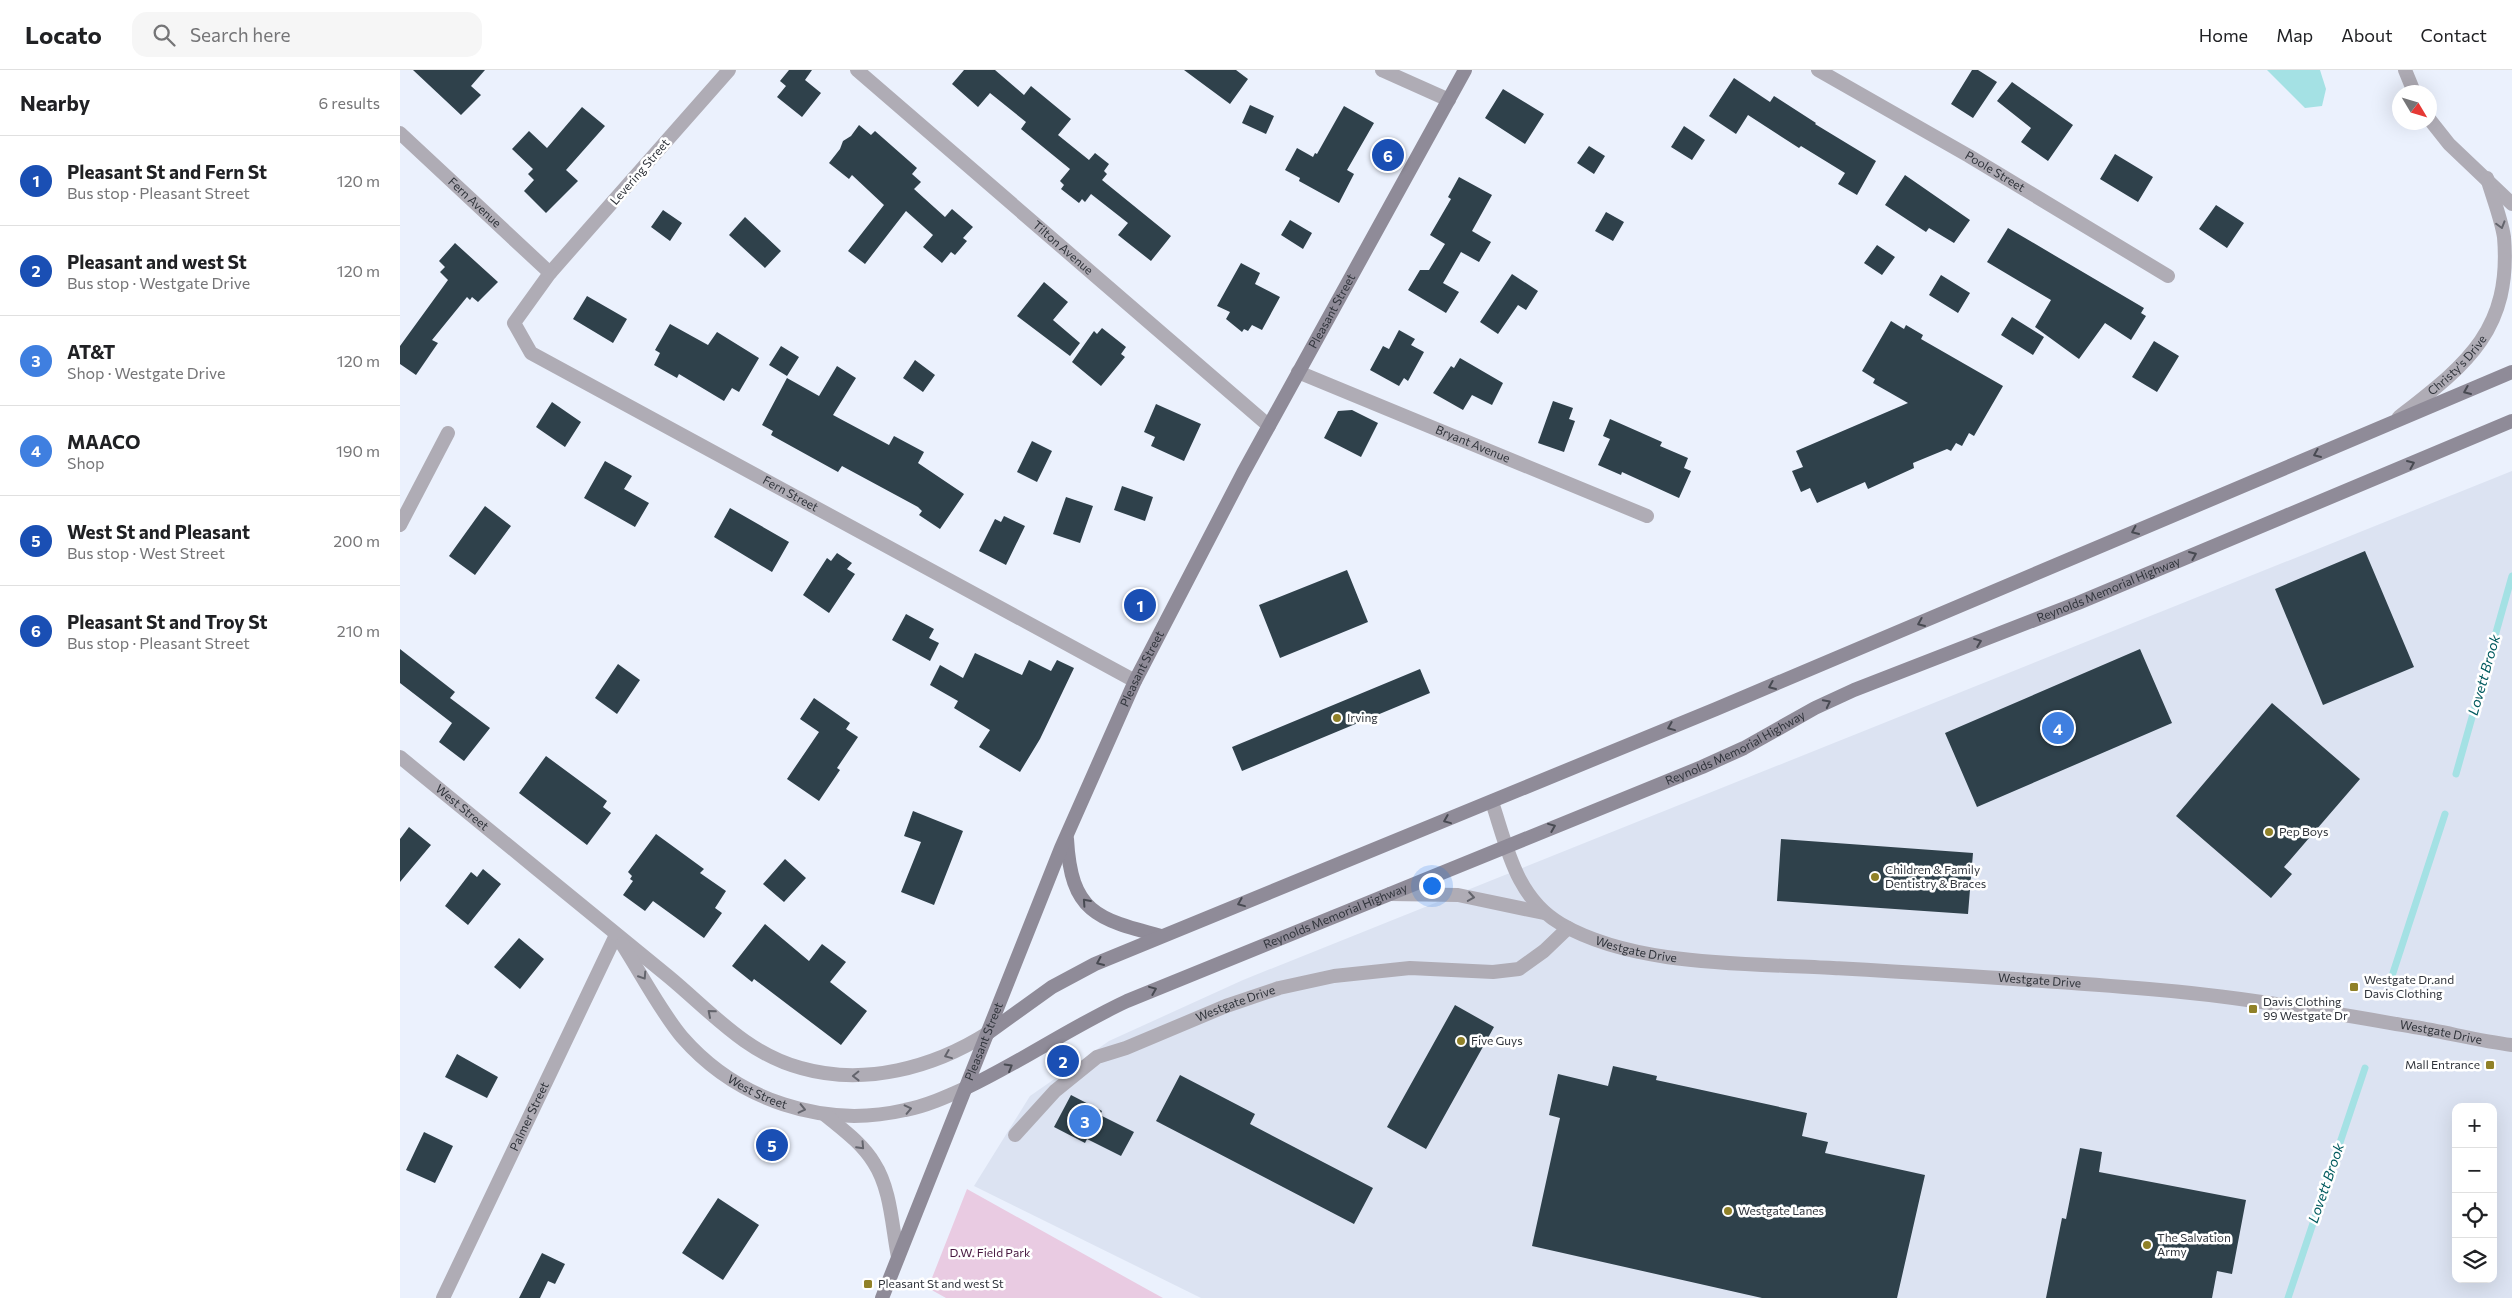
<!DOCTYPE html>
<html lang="en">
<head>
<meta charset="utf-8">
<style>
	body { margin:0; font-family:Commissioner,sans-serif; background:#f6f6f6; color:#202124 }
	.controls { position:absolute; right:15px; bottom:15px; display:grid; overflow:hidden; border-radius:10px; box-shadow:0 5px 20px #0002 }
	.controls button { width:45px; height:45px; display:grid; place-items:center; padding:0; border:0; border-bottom:1px solid #e0e0e0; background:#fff; color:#202124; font:25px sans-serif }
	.compass { position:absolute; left:1992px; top:15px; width:45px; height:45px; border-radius:50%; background:#fff; box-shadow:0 5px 20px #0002; rotate:128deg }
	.you { position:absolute; left:1031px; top:815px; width:18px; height:18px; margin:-12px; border:4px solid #fff; border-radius:50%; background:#1a73e8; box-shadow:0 0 0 8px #1a73e833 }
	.badge { display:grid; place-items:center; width:32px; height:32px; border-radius:50%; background:#ea580c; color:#fff; font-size:16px; font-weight:700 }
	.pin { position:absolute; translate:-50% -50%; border:2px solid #fff; box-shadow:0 1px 5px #0006 }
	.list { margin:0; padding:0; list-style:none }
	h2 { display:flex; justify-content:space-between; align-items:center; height:65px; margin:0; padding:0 20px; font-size:21px }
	h2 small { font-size:16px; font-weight:400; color:#757577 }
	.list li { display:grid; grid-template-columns:32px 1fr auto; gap:15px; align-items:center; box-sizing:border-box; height:90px; padding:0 20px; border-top:1px solid #e0e0e0 }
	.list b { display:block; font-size:19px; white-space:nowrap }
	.list p { margin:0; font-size:16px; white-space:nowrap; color:#757577 }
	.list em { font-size:16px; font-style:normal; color:#757577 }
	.icon { flex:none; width:28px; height:28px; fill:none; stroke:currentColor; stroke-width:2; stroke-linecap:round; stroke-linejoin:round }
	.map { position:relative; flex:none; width:2112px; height:1228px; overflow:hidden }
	header { display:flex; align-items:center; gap:30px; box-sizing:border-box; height:70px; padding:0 25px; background:#fff; border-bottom:1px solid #e0e0e0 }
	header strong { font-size:24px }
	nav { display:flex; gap:28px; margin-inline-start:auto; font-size:18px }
	.search { width:350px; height:45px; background:#f6f6f6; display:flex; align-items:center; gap:12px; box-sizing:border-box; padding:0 18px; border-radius:15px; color:#757577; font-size:19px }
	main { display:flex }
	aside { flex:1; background:#fff }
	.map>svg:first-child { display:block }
	.built { fill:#dce3f2; fill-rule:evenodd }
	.green { fill:#e9cbe2 }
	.water { fill:#a4e1e4 }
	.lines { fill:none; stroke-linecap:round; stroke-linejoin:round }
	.stream { stroke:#a4e1e4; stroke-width:7 }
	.building { fill:#2f414b }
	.minor { stroke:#afacb5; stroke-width:14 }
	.tertiary { stroke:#afacb5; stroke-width:14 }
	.secondary { stroke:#8f8b98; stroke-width:14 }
	.oneway { stroke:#63646c }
	.oneway2 { stroke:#484a52 }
	.poi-dot { fill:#908128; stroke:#fff; stroke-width:2 }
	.labels { text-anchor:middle; stroke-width:5; stroke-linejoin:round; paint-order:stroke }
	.street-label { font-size:12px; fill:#30343b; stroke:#fff }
	.poi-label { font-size:12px; fill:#30343b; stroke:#fff; text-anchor:start }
	.park-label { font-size:12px; fill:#46173f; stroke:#fff }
	.water-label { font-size:14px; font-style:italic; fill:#005a5e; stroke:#fff }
</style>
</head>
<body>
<header>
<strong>Locato</strong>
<div class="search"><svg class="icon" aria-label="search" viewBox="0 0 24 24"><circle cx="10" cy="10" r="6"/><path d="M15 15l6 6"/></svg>Search here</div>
<nav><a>Home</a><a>Map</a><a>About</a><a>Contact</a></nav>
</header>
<main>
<aside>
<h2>Nearby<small>6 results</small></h2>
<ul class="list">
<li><span class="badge" style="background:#1a4fb4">1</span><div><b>Pleasant St and Fern St</b><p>Bus stop · Pleasant Street</p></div><em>120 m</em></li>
<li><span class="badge" style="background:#1a4fb4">2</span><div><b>Pleasant and west St</b><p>Bus stop · Westgate Drive</p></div><em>120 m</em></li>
<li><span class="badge" style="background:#3f7fe0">3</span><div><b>AT&amp;T</b><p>Shop · Westgate Drive</p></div><em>120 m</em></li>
<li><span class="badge" style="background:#3f7fe0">4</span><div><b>MAACO</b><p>Shop</p></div><em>190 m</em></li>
<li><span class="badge" style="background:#1a4fb4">5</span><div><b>West St and Pleasant</b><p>Bus stop · West Street</p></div><em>200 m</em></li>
<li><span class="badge" style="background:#1a4fb4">6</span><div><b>Pleasant St and Troy St</b><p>Bus stop · Pleasant Street</p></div><em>210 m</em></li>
</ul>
</aside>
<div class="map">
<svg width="2112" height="1228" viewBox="0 0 2112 1228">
	<rect width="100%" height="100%" fill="#ebf1fd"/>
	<!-- built -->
	<path class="built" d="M2112,401V1228H801L574,1116L630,1026L709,971L843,910ZM2056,1037H2093V1209H2056Z"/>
	<!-- green -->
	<path class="green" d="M567,1119L743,1217L763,1228H546L528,1218Z"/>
	<!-- water -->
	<path class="water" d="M1867,0H1920L1926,19L1922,36L1905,38Z"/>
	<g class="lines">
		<!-- stream -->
		<path class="stream" d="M2056,704L2112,506
			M1991,909L2045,744
			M1888,1228L1965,998"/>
	</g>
	<!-- building -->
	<path class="building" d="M13,0H85L71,16L81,25L61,45Z
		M389,0H412L405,10L421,23L402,47L377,27L386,16L380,11Z
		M564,0H595L624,25L631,16L671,49L658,65L689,90L695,83L709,94L704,101L707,104L702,110L771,166L751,191L718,165L728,153L691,124L685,132L682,129L679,133L661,119L664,115L660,111L670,99L621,59L626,52L590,23L578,37L552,14Z
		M784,0H836L848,9L830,34Z
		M1572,0H1578L1597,12L1573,48L1551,34Z
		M1334,8L1370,32L1374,26L1416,53L1415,54L1476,91L1457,125L1438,114L1445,103L1401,76L1399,78L1348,45L1336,64L1309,46Z
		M1612,12L1673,55L1648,91L1621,72L1631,58L1597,31Z
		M1103,19L1144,44L1125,74L1085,48Z
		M850,35L874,46L866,64L842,53Z
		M944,36L974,53L947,100L954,104L939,133L899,111L900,108L885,100L897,78L913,87L915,83L917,84Z
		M182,37L205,56L166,100L178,111L146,143L124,121L134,110L128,104L133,99L112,79L129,61L147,78Z
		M459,55L471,65L475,61L517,98L512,104L521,112L514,119L545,147L552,139L573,157L563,168L567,171L555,185L551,182L542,193L523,177L533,165L506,141L465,194L448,181L484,135L452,105L449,109L429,93L440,79L443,71L451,66Z
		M1284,56L1305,70L1292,90L1271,77Z
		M1189,76L1205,86L1194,104L1177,93Z
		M1715,84L1753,107L1738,132L1700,109Z
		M1505,105L1570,150L1554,173L1529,158L1526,162L1485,135Z
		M1059,107L1092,125L1072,161L1091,172L1079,192L1061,182L1043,213L1059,222L1046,243L1008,220L1020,200H1029L1045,174L1030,165L1051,129L1048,127Z
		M1816,135L1844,153L1827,178L1799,159Z
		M263,140L282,153L270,171L251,157Z
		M1206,142L1224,152L1213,171L1195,161Z
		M345,147L381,181L365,198L329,165Z
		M890,150L912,163L903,179L881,165Z
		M1608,158L1744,238L1741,243L1746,246L1731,270L1705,253L1679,289L1635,257L1651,230L1587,192Z
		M55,173L98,212L78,232L72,227L70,230L67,227L32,270L38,273L16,305L0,294V276L48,210L40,202L45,197L39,191Z
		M1477,175L1495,187L1482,205L1464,193Z
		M841,193L860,203L855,214L880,227L862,260L852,255L848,261L844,259L842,262L826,249L830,242L817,236Z
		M1112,204L1138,221L1126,240L1118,235L1098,264L1080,252Z
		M1541,205L1570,223L1558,243L1529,225Z
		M644,212L668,232L653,250L680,273L670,286L617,246Z
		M187,226L227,249L213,273L173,249Z
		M1612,247L1644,267L1633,285L1601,265Z
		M1491,251L1504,259L1506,255L1523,265L1521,269L1603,316L1574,366L1569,363L1562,376L1556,373L1551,381L1547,379L1513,393L1514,398L1468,419L1465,412L1417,433L1410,418L1401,422L1392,401L1403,397L1396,381L1508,333L1473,313L1475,309L1462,301Z
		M270,254L308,275L317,262L359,288L339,322L332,318L324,331L279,304L277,308L254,295L260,283L255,280Z
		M702,258L726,277L721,284L725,287L701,316L672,292L694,261L697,264Z
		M999,260L1015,269L1011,275L1024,282L1008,311L1004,308L999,316L970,300L983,276L989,279Z
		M1754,271L1779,286L1757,322L1732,307Z
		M381,276L399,287L387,306L369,295Z
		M1060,288L1103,313L1092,335L1072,325L1063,340L1033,323L1051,296L1054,298Z
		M515,290L535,305L523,322L503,308Z
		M437,296L456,308L433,345L489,375L494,366L524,382L518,393L564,424L540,459L519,445L522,441L518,437L442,396L438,402L371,365L373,361L362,355L387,308L419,326Z
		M1153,331L1173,338L1169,349L1175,351L1164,382L1138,373Z
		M152,332L181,352L165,377L136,357Z
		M756,334L801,354L784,391L751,376L755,367L744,362Z
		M952,340L978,353L961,387L924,368L938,341Z
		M1210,349L1262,372L1260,376L1288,388L1284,398L1291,401L1279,428L1222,402L1221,405L1198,395L1210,369L1203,366Z
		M632,371L652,381L637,412L617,402Z
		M205,391L232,406L224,419L249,433L235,457L184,428Z
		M722,416L753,427L745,451L714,440Z
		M666,427L693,436L680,473L653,464Z
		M85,436L111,456L75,505L49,486Z
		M330,438L389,472L372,502L314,467Z
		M604,446L625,456L606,495L579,481L595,449L601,452Z
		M1965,481L2014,597L1923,635L1875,519Z
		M437,483L452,493L447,499L455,504L429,543L403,525L427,488L431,491Z
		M947,500L968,552L880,588L859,535Z
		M506,544L534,559L529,568L539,573L530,591L492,570Z
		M0,579L55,622L50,628L90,658L64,691L39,672L52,653L0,613Z
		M1740,579L1772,653L1577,737L1545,663Z
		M575,583L622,605L629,590L651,601L657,590L674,598L640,669L620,702L579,677L590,660L554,638L558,631L530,615L540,595L563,608Z
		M218,594L240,610L217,644L195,628Z
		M1020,599L1030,623L842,701L832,677Z
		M414,628L450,653L446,659L458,667L437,698L440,700L419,731L387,709L419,662L400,649Z
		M1872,633L1960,709L1884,797L1892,804L1871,828L1776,746Z
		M146,686L207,731L203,737L211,743L187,775L119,723Z
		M513,741L563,761L534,835L501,822L521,772L504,766Z
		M9,757L31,775L0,812V769Z
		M256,764L304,799L300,803L326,821L315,838L322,843L304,868L253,831L245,841L223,825L233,811L230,809L232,806L228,802Z
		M1381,769L1573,783L1568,844L1377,831Z
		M385,789L406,808L384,832L363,814Z
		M83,799L101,814L68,855L45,836L71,802L77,807Z
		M365,854L409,891L422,874L446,892L430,912L467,941L441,975L354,909L352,912L332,896Z
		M119,868L144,889L120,919L94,897Z
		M1055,935L1094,957L1026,1079L987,1057Z
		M57,984L98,1007L87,1028L45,1007Z
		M1213,996L1257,1006L1256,1010L1407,1043L1402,1066L1428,1072L1425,1083L1525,1105L1497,1228H1362L1132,1176L1160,1048L1149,1045L1158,1004L1208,1016Z
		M780,1005L855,1044L850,1054L973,1118L954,1154L756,1051Z
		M671,1025L702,1041L700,1045L734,1062L721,1086L687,1069L685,1073L654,1057Z
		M24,1062L53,1076L35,1113L6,1100Z
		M1680,1078L1702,1082L1699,1102L1846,1130L1832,1204L1817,1201L1812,1228H1646L1662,1148L1666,1149Z
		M318,1128L359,1155L323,1210L282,1183Z
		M142,1183L165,1194L155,1214L148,1211L140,1228H119Z"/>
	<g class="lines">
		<!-- minor -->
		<g class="minor">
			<path id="s1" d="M329,0L150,203L114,253L131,283L735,611"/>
			<path id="s2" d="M457,0L869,356"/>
			<path d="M982,0L1049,30"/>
			<path id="s3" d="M1418,0L1569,86L1768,206"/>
			<path d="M2005,0L2014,22"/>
			<path d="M2030,50L2049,74L2112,134"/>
			<path id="s4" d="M0,63L150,203"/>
			<path id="s5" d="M898,302L1247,446"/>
			<path id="s6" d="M1999,347C2064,296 2112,262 2104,167C2101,148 2093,128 2087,108"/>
			<path d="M0,455L48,363"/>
			<path id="s7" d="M1092,732C1107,777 1116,828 1161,854C1235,897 1348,893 1433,898C1538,904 1644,910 1749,919C1838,926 1926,942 2014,957C2046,962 2079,971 2112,975"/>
			<path d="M990,824L1058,825L1144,843"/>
			<path id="s8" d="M615,1065L655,1021L697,987L726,978L826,936L879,918L934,906L1010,898L1093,902L1119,899L1144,881L1168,858"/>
			<path id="s9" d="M43,1228L216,865"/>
		</g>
		<!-- tertiary -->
		<g class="tertiary">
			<path id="s10" d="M0,687C90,760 179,834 269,907C310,941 347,984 401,998C464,1016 533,998 588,963"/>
			<path id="s11" d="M222,874C240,902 261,942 282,967C337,1030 423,1059 505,1040C526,1036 546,1027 566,1018"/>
			<path d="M424,1044C442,1059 462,1073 474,1093C491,1119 492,1157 498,1187"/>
		</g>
		<!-- secondary -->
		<g class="secondary">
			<path d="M667,769C671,842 696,849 761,866"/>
			<path d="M588,963L652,917L695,894L1316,639L2112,302"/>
			<path id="s12" d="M566,1018C621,992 671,957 727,931L1302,697L1344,678L1415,638L1454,620L1678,533L2112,351"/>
			<path id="s13" d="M482,1228L661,778L735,611L843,403L1065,0"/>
		</g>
	</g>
	<!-- one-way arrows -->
	<defs><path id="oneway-chevron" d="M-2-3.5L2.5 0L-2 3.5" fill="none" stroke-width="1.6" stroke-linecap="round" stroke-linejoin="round" transform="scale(1.25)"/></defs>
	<g class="oneway">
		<use href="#oneway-chevron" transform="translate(2101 155) rotate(74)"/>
		<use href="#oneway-chevron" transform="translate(1071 827) rotate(9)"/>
		<use href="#oneway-chevron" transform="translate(243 906) rotate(57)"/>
		<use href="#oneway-chevron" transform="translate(311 943) rotate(-139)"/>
		<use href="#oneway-chevron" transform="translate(548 985) rotate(158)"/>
		<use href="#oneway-chevron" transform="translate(456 1006) rotate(179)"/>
		<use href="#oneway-chevron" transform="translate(402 1039) rotate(13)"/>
		<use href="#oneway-chevron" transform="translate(508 1039) rotate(-13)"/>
		<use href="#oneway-chevron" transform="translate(461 1076) rotate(47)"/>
	</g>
	<g class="oneway2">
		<use href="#oneway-chevron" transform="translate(2067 321) rotate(157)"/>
		<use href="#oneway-chevron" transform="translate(1917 384) rotate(157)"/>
		<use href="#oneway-chevron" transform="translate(2011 394) rotate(-23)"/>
		<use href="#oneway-chevron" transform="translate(1735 461) rotate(156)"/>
		<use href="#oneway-chevron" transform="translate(1793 485) rotate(-23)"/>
		<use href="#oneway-chevron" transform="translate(1521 553) rotate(157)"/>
		<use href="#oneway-chevron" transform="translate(1578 572) rotate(-21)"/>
		<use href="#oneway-chevron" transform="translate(1372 616) rotate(157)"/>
		<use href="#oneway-chevron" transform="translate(1427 633) rotate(-27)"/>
		<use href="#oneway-chevron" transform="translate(1271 657) rotate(158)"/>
		<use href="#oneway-chevron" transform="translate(1047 750) rotate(158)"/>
		<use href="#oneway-chevron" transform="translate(1152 757) rotate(-22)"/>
		<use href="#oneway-chevron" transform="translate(686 832) rotate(-132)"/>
		<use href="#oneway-chevron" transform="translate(841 833) rotate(158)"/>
		<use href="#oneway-chevron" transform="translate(700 892) rotate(156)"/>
		<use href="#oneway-chevron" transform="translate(753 920) rotate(-22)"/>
		<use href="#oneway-chevron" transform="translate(609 997) rotate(-30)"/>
	</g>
	<!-- markers -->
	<g class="poi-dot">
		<circle cx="937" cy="648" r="5"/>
		<circle cx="1869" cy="762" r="5"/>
		<circle cx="1475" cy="807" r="5"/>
		<rect x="1949" y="912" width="10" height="10" rx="2.5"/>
		<rect x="1848" y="934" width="10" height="10" rx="2.5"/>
		<circle cx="1061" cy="971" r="5"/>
		<rect x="2085" y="990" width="10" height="10" rx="2.5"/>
		<circle cx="1328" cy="1141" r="5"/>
		<circle cx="1747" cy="1175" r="5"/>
		<rect x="463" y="1209" width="10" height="10" rx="2.5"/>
	</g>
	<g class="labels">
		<!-- street labels -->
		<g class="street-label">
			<text dy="4" stroke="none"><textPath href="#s3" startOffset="204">Poole Street</textPath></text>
			<text transform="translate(240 102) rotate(-49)" y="4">Levering Street</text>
			<text dy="4" stroke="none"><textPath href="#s4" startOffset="102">Fern Avenue</textPath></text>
			<text dy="4" stroke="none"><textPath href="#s2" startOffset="272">Tilton Avenue</textPath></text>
			<text dy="4" stroke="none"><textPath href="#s13" startOffset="1086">Pleasant Street</textPath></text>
			<text dy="4" stroke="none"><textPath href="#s6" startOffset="78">Christy's Drive</textPath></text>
			<text dy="4" stroke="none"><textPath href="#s5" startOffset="189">Bryant Avenue</textPath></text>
			<text dy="4" stroke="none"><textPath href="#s1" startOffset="662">Fern Street</textPath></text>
			<text dy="4" stroke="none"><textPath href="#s12" startOffset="1248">Reynolds Memorial Highway</textPath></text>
			<text dy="4" stroke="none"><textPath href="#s13" startOffset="681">Pleasant Street</textPath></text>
			<text dy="4" stroke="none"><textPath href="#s12" startOffset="842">Reynolds Memorial Highway</textPath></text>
			<text dy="4" stroke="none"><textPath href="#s10" startOffset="80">West Street</textPath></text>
			<text dy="4" stroke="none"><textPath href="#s12" startOffset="408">Reynolds Memorial Highway</textPath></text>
			<text dy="4" stroke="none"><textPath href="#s7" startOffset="224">Westgate Drive</textPath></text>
			<text dy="4" stroke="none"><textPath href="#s7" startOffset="629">Westgate Drive</textPath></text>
			<text dy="4" stroke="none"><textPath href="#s8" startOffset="262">Westgate Drive</textPath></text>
			<text dy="4" stroke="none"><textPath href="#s7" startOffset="1034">Westgate Drive</textPath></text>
			<text dy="4" stroke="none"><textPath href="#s13" startOffset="276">Pleasant Street</textPath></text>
			<text dy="4" stroke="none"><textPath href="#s11" startOffset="205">West Street</textPath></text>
			<text dy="4" stroke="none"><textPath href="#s9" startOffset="201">Palmer Street</textPath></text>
		</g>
		<!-- poi labels -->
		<g class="poi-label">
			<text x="947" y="652">Irving</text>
			<text x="1879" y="766">Pep Boys</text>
			<text x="1485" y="804">Children &amp; Family<tspan x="1485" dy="14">Dentistry &amp; Braces</tspan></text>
			<text x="1964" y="914">Westgate Dr.and<tspan x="1964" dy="14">Davis Clothing</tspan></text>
			<text x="1863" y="936">Davis Clothing<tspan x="1863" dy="14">99 Westgate Dr</tspan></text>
			<text x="1071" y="975">Five Guys</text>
			<text x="2080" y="999" text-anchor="end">Mall Entrance</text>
			<text x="1338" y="1145">Westgate Lanes</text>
			<text x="1757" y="1172">The Salvation<tspan x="1757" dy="14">Army</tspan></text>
			<text x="478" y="1218">Pleasant St and west St</text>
		</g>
		<!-- park labels -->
		<g class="park-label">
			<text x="590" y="1187">D.W. Field Park</text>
		</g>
		<!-- water labels -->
		<g class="water-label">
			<text transform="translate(2084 605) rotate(-74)" y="5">Lovett Brook</text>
			<text transform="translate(1926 1113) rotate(-71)" y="5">Lovett Brook</text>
		</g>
	</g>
</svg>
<div class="controls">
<button>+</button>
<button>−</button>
<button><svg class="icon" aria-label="locate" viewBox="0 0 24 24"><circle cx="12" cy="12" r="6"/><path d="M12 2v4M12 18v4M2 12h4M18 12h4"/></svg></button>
<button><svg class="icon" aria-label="layers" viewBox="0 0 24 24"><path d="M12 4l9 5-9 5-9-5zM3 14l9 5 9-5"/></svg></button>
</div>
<svg class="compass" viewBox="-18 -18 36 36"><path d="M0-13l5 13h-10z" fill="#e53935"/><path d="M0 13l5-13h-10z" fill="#757577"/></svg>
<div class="you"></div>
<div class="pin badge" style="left:740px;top:535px;background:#1a4fb4">1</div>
<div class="pin badge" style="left:663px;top:991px;background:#1a4fb4">2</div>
<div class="pin badge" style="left:685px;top:1051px;background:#3f7fe0">3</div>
<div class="pin badge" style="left:1658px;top:658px;background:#3f7fe0">4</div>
<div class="pin badge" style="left:372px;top:1075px;background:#1a4fb4">5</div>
<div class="pin badge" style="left:988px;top:85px;background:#1a4fb4">6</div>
</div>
</main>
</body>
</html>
